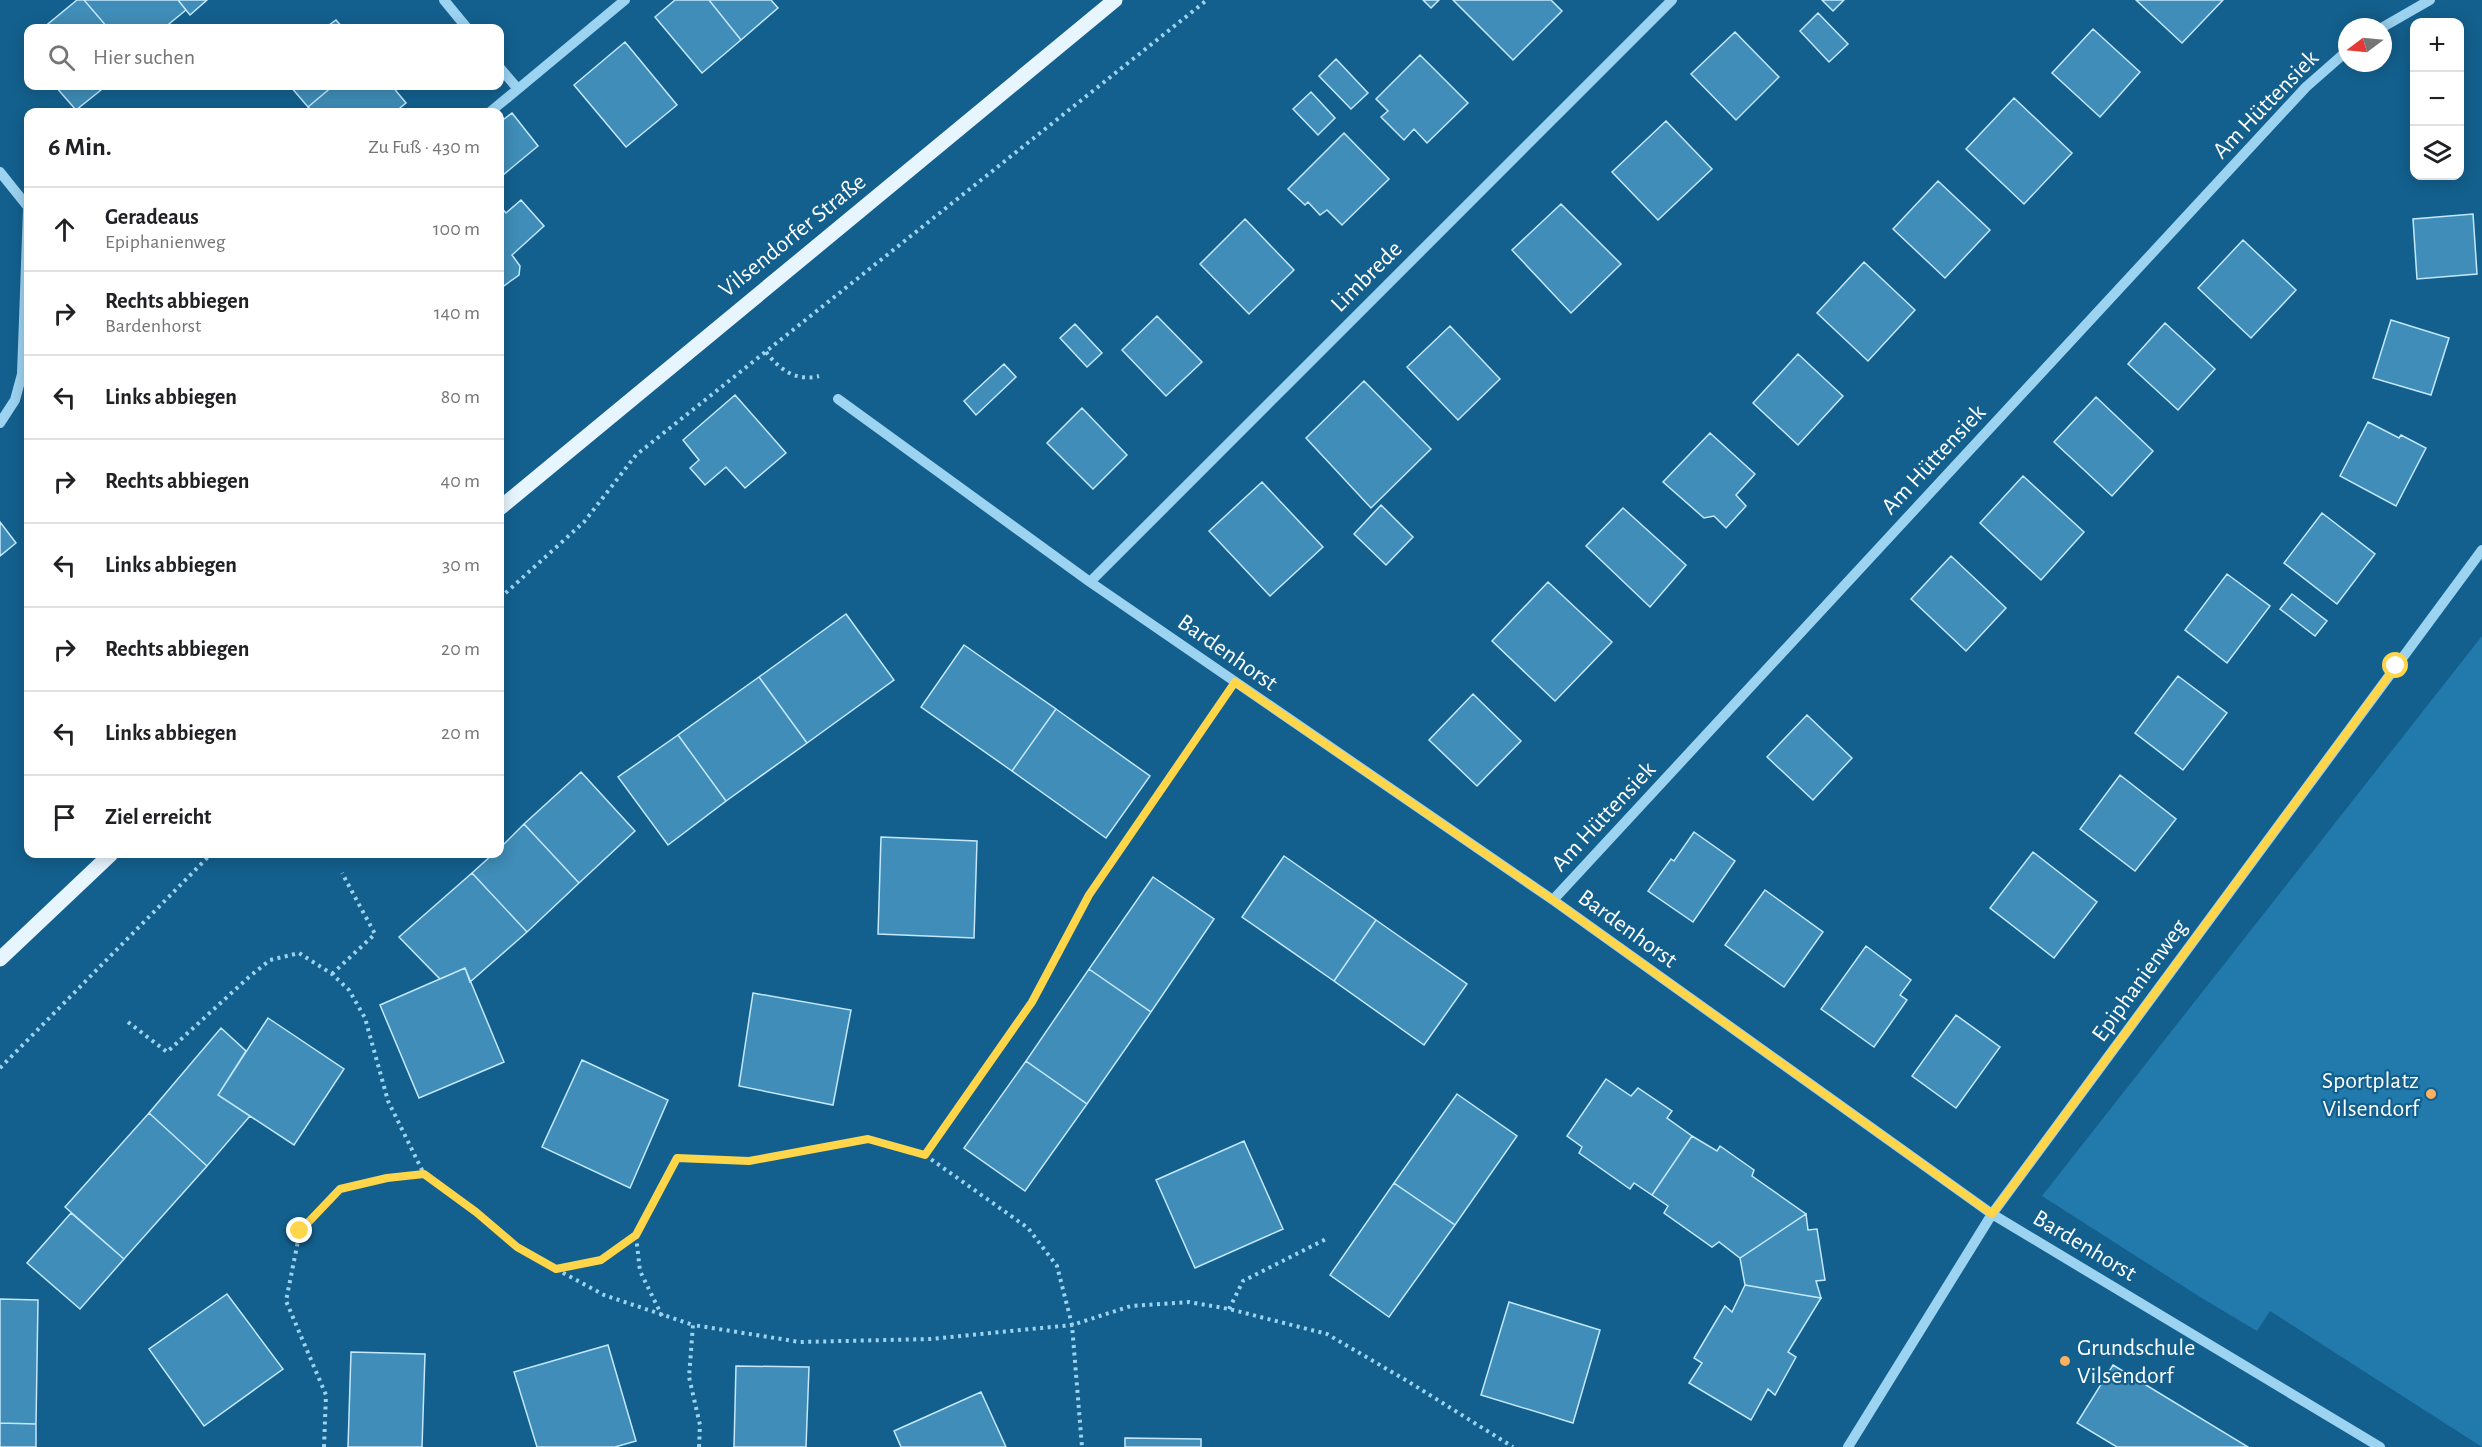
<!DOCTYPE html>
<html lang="de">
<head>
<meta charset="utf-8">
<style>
	body { margin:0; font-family:"Alegreya Sans",sans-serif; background:#f2f2f2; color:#202124 }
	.controls { position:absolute; right:18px; top:18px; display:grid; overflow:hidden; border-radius:12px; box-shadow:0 3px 15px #0003 }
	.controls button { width:54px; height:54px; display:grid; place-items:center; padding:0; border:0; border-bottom:2px solid #e0e0e0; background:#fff; color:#202124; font:30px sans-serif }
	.compass { position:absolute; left:2338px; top:18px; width:54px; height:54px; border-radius:50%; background:#fff; box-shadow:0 3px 15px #0003; rotate:254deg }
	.stop { position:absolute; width:18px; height:18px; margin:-14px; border:4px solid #ffd54a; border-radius:50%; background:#fff }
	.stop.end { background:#ffd54a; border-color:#fff; box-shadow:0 2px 6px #0008 }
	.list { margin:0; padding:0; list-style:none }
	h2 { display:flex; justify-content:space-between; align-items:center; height:78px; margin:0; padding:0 24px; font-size:26px }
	h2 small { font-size:20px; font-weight:400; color:#757577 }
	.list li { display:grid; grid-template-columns:39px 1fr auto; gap:18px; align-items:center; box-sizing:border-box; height:84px; padding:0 24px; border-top:2px solid #e0e0e0 }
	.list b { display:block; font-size:22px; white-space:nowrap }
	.list p { margin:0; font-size:20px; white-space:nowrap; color:#757577 }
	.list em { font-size:20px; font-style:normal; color:#757577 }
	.icon { flex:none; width:33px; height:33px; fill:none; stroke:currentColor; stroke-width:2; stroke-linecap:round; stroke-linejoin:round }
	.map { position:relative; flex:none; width:2482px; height:1447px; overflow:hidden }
	.search { position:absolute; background:#fff; box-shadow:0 3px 15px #0003; left:24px; top:24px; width:480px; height:66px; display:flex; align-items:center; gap:15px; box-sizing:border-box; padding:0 21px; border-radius:12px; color:#757577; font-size:22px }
	.panel { position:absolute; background:#fff; box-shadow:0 3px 15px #0003; left:24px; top:108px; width:480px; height:750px; border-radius:12px }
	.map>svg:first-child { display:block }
	.green { fill:#217aab }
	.building { fill:#3f8db8; stroke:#c3e8fc; stroke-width:1.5 }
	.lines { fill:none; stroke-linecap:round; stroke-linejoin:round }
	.path { stroke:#9cd3f1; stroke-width:4; stroke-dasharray:3 4.5; stroke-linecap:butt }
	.minor { stroke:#9cd3f1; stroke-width:10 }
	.major { stroke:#e7f5ff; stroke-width:15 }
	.route { stroke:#ffd54a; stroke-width:8 }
	.poi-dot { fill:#ffb15d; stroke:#13608e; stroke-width:2 }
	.labels { text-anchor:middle; stroke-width:4.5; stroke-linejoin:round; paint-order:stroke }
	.street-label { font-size:24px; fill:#fff; stroke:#13608e }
	.poi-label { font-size:24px; fill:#fff; stroke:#13608e; text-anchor:end }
</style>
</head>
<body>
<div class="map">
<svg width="2482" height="1447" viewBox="0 0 2482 1447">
	<rect width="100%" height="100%" fill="#13608e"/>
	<!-- green -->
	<path class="green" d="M2482,636V1447L2270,1311L2257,1331L2200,1297L2042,1196Z"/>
	<!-- building -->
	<path class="building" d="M77,0H84L108,28H43Z
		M84,0H178L186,10L164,28H108Z
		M178,0H207L190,15Z
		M675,0H709L741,40L702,73L655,17Z
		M709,0H771L778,8L741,40Z
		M1423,0H1439L1431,8Z
		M1453,0H1551L1562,11L1513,60Z
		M1822,0H1844L1833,11Z
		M2136,0H2223L2182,43Z
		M1818,13L1848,44L1829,62L1800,31Z
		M336,20L343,28H325Z
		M2093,29L2140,72L2100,117L2052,73Z
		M1735,32L1779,77L1736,120L1691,74Z
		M625,42L677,105L626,147L574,85Z
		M1420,55L1468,103L1427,143L1414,129L1404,140L1381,117L1388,111L1376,99Z
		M1336,59L1368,93L1351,109L1319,76Z
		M55,86H106L76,110Z
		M290,86H333L308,107Z
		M333,86H392L406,103L395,112H313L308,107Z
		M1311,92L1335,118L1318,135L1293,109Z
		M2014,98L2072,153L2024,204L1966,149Z
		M512,113L538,146L503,175L500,170V122Z
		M1666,121L1712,169L1658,220L1612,172Z
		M1344,133L1389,179L1342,225L1327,210L1320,215L1308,202L1305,205L1288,189Z
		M1938,181L1990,230L1945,278L1893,229Z
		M521,200L544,226L512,255L520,266L519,275L501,288L500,206L506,213Z
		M1561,204L1621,264L1571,313L1512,250Z
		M2473,214L2477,274L2417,279L2413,219Z
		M1245,219L1294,270L1249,314L1200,264Z
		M2243,240L2296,290L2251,338L2198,288Z
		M1864,262L1915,310L1868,361L1817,313Z
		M1157,316L1202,362L1166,396L1122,350Z
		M2391,320L2449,338L2431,395L2373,378Z
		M2165,323L2215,369L2178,410L2128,364Z
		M1075,324L1102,353L1087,367L1060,338Z
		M1450,326L1500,379L1458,420L1407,367Z
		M1798,354L1843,396L1798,445L1753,403Z
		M1004,364L1016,377L976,415L964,401Z
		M1364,381L1431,449L1371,508L1306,438Z
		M735,395L786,453L745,488L726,467L705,485L690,468L699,460L683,440Z
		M2096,397L2153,451L2112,496L2054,442Z
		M1082,408L1127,455L1093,489L1047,443Z
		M2368,422L2399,438L2401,435L2426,448L2396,506L2340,476Z
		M1710,433L1755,474L1736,495L1746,506L1726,528L1714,516L1704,518L1663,482Z
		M2023,476L2084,532L2041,580L1980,523Z
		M1262,482L1323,547L1270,596L1209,531Z
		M1381,505L1413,537L1386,565L1354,534Z
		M1623,508L1686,565L1650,607L1586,546Z
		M2322,513L2375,554L2337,604L2284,563Z
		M0,522L16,543L0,556Z
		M1951,556L2006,608L1966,651L1911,599Z
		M2227,574L2270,606L2227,663L2185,630Z
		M1548,582L1612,642L1555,701L1492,641Z
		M2292,594L2327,621L2315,636L2280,609Z
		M846,614L894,680L807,743L759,677Z
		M964,645L1056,709L1012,771L921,707Z
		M2178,676L2227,713L2183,770L2135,733Z
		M759,677L807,743L726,801L678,735Z
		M1473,694L1521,741L1477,786L1429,740Z
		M1056,709L1150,776L1106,838L1012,771Z
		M1807,715L1852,758L1813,800L1767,757Z
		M678,735L726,801L668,845L618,777Z
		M581,772L635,831L579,883L524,824Z
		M2120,775L2176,819L2135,871L2080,829Z
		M524,824L579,883L527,932L472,873L493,854H500V848Z
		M1694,832L1735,861L1693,922L1648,891L1671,859L1674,861Z
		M881,837L977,841L974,938L878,934Z
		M2033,852L2097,902L2054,958L1990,908Z
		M1284,856L1376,920L1334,981L1242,917Z
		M472,873L527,932L470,982L465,968L440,979L399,937Z
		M1153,877L1214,919L1151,1012L1089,969Z
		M1765,890L1823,932L1784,987L1725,945Z
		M1376,920L1467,984L1424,1045L1334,981Z
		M1866,946L1911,980L1900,995L1907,1000L1874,1047L1821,1009Z
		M465,968L504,1062L419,1098L380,1005Z
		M1089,969L1151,1012L1087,1104L1026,1061Z
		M753,993L851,1010L833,1105L739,1086Z
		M1956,1015L2000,1047L1956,1108L1912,1076Z
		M268,1018L344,1069L294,1145L218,1095Z
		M221,1028L246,1051L218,1095L250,1116L207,1166L149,1113Z
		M582,1060L668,1100L630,1188L542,1147Z
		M1026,1061L1087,1104L1025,1191L964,1148Z
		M1606,1079L1631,1096L1638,1088L1672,1111L1667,1118L1692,1136L1652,1195L1634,1183L1630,1189L1579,1153L1582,1147L1567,1136Z
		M1457,1094L1517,1136L1455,1225L1394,1183Z
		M149,1113L207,1166L124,1259L65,1207Z
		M1692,1136L1717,1151L1720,1146L1754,1170L1752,1176L1806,1214L1740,1258L1719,1242L1712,1247L1664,1213L1668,1206L1652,1195Z
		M1244,1141L1283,1229L1195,1268L1156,1180Z
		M1394,1183L1455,1225L1389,1317L1330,1275Z
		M71,1213L124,1259L80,1309L27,1263Z
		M1806,1214L1808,1230L1817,1229L1825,1280L1816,1281L1821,1298L1745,1285L1740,1258Z
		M1745,1285L1821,1298L1788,1352L1796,1357L1775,1395L1768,1389L1751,1420L1689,1383L1702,1363L1694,1358L1725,1306L1732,1312Z
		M227,1294L283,1369L204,1426L149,1349Z
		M0,1299L38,1300L36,1424L0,1423Z
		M1509,1302L1600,1330L1573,1423L1481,1395Z
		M608,1345L636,1441L615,1447H537L514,1372Z
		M351,1352L425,1354L422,1447H348Z
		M2113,1365L2248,1447H2117L2077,1423Z
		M736,1366L809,1367L806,1447H734Z
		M981,1392L1006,1447H901L894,1431Z
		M0,1423L36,1424V1447H0Z
		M1125,1438L1201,1439V1447H1125Z"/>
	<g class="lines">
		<!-- path -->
		<path class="path" d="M766,352C779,369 796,382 819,376
			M500,598L584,522L636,455L1207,0
			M332,974L375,934L342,873
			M128,1022L167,1052L249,977L270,960L299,953L332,974L349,990L365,1018L388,1101L424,1174
			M0,1068L211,854
			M925,1155L1028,1228L1057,1266L1072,1325L1082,1447
			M636,1236L640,1271L662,1316
			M556,1269L601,1260L636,1235L677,1158L749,1161L868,1139L925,1155L1032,1001L1089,895L1219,705
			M1229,1309L1243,1281L1328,1238
			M324,1447L326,1395L286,1301L300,1231L340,1189L387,1178L424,1174L476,1212L517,1247L556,1269L604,1295L693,1325
			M699,1447L700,1425L689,1377L693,1325L800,1342L930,1339L1072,1325L1131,1306L1189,1302L1229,1309L1327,1334L1409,1382L1513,1447"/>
		<!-- minor -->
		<path class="minor" d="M444,0L467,28
			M2383,27L2430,0
			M500,68L518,89L625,0
			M490,112L518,89
			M0,172L28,207
			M838,399L1090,582L1553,900L1992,1214L2380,1447
			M0,423L15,400L22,374L28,210
			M1090,582L1672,0
			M1553,900L2306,87L2347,51
			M1848,1447L1992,1214L2482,550"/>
		<!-- major -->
		<path class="major" d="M500,508L1115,0
			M0,959L111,854"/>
	</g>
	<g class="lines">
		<!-- route -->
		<path class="route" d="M300,1231L340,1189L387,1178L424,1174L476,1212L517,1247L556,1269L601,1260L636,1235L677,1158L749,1161L868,1139L925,1155L1032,1002L1089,895L1235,682L1553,900L1992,1214L2396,666"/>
	</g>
	<!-- markers -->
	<g class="poi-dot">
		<circle cx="2431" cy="1094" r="6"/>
		<circle cx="2065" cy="1361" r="6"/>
	</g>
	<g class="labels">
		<!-- street labels -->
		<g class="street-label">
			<text transform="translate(2265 104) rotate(-46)" y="8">Am Hüttensiek</text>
			<text transform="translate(792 235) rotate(-39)" y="8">Vilsendorfer Straße</text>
			<text transform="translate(1366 276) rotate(-45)" y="8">Limbrede</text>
			<text transform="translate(1933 459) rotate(-47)" y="8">Am Hüttensiek</text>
			<text transform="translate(1228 652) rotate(35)" y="8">Bardenhorst</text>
			<text transform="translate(1603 816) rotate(-47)" y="8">Am Hüttensiek</text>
			<text transform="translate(1628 928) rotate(36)" y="8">Bardenhorst</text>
			<text transform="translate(2139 980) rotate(-54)" y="8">Epiphanienweg</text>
			<text transform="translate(2085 1245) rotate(31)" y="8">Bardenhorst</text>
		</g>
		<!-- poi labels -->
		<g class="poi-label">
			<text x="2419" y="1088">Sportplatz<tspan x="2419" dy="28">Vilsendorf</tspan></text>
			<text x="2077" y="1355" text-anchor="start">Grundschule<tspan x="2077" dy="28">Vilsendorf</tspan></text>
		</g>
	</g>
</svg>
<div class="controls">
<button>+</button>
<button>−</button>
<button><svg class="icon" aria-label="layers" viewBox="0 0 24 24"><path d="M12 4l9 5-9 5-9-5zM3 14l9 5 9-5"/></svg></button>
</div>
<svg class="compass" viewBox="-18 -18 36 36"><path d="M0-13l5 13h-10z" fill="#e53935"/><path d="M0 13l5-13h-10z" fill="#757577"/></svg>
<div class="stop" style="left:2396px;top:666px"></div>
<div class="stop end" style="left:300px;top:1231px"></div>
<div class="search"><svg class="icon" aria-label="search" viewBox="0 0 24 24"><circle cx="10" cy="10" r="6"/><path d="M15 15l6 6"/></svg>Hier suchen</div>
<section class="panel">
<h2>6 Min.<small>Zu Fuß · 430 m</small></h2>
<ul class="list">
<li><svg class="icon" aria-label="ahead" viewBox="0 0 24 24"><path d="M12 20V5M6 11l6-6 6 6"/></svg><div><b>Geradeaus</b><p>Epiphanienweg</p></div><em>100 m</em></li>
<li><svg class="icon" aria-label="right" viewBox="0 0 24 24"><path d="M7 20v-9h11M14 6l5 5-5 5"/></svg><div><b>Rechts abbiegen</b><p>Bardenhorst</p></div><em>140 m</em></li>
<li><svg class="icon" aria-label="left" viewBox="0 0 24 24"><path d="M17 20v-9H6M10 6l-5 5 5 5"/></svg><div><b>Links abbiegen</b></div><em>80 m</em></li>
<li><svg class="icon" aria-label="right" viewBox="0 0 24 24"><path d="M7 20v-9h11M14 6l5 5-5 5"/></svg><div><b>Rechts abbiegen</b></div><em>40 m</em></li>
<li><svg class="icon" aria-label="left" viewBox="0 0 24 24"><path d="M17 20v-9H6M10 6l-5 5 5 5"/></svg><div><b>Links abbiegen</b></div><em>30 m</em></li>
<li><svg class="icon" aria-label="right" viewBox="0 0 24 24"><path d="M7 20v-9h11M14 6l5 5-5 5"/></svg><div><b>Rechts abbiegen</b></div><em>20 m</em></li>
<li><svg class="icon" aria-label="left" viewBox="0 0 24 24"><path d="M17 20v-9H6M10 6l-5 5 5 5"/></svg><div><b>Links abbiegen</b></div><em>20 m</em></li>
<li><svg class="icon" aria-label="arrive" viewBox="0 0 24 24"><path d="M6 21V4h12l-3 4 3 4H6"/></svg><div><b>Ziel erreicht</b></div></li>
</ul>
</section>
</div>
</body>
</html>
